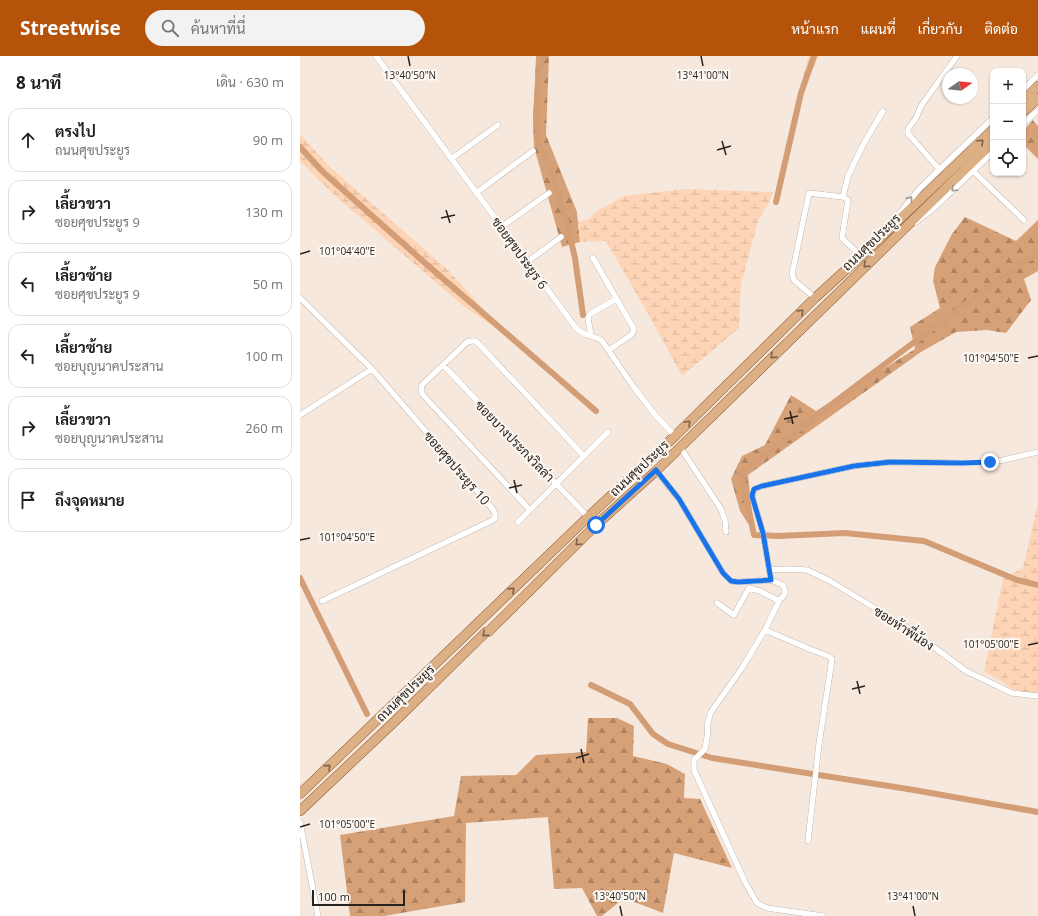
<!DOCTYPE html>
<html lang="th">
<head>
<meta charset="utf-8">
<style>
	body { margin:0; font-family:"Open Sans",Sarabun,sans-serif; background:#f2f2f2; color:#202124 }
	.controls { position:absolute; right:12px; top:12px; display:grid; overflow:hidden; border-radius:8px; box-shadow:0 1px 3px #0004 }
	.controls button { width:36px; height:36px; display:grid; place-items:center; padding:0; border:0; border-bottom:1px solid #e0e0e0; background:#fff; color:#202124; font:20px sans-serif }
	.compass { position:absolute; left:642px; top:12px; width:36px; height:36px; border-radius:50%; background:#fff; box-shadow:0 1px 3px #0004; rotate:76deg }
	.scale { position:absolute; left:12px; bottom:10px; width:93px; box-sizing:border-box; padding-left:4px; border:2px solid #29231f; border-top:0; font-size:11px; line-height:14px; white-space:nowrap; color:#29231f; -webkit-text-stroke:3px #fef8f3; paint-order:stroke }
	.stop { position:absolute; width:12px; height:12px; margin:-9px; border:3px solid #1a73e8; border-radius:50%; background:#fff }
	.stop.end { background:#1a73e8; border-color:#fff; box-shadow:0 1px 4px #0008 }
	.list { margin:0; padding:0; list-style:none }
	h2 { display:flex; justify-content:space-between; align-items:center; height:52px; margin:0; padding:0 16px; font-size:17px }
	h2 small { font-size:13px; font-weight:400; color:#757577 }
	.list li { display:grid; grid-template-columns:26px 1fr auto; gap:12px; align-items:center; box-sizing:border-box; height:64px; margin:0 8px 8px; padding:0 8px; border:1px solid #e0e0e0; border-radius:12px }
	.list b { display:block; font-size:15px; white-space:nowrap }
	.list p { margin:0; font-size:13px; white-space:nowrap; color:#757577 }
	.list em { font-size:13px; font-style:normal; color:#757577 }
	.icon { flex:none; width:22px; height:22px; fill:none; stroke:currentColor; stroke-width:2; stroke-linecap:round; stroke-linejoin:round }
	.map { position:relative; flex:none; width:738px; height:860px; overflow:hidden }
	header { display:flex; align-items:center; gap:24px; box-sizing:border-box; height:56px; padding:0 20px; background:#b45309; color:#fff }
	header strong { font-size:19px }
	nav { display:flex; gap:22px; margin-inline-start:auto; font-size:14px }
	.search { width:280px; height:36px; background:#f2f2f2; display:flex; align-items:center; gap:10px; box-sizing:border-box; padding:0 14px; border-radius:22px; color:#757577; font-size:15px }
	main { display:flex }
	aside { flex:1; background:#fff }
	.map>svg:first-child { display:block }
	.forest { fill:url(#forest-firs) }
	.wetland { fill:url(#wetland-marsh) }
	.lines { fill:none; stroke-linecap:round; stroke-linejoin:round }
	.canal { stroke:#d39e75; stroke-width:6 }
	.street-casing { stroke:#a4968c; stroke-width:6 }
	.primary-casing { stroke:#905b2d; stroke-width:10 }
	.street { stroke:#fff; stroke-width:5.5 }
	.primary { stroke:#ddaf85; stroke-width:9 }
	.oneway { stroke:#7a624d }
	.oneway2 { stroke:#9f9c9a }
	.route { stroke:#1a73e8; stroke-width:5 }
	.ticks { fill:none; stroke:#29231f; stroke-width:1.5 }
	.labels { text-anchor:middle; stroke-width:4; stroke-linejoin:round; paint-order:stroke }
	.street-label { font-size:13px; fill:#29231f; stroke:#fef8f3 }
	.ticks-label { font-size:10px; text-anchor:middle; fill:#29231f; stroke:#fef8f3; stroke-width:4; stroke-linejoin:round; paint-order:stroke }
</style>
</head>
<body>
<header>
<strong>Streetwise</strong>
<div class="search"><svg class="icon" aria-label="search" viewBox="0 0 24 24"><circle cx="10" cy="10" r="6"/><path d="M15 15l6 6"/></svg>ค้นหาที่นี่</div>
<nav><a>หน้าแรก</a><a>แผนที่</a><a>เกี่ยวกับ</a><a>ติดต่อ</a></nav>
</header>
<main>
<aside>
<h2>8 นาที<small>เดิน · 630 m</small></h2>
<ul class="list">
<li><svg class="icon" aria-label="ahead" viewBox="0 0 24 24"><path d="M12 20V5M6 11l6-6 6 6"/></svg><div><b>ตรงไป</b><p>ถนนศุขประยูร</p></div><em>90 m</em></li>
<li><svg class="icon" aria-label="right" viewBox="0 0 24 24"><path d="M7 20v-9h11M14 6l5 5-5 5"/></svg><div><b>เลี้ยวขวา</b><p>ซอยศุขประยูร 9</p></div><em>130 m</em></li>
<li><svg class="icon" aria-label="left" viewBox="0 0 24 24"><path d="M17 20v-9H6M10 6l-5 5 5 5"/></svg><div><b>เลี้ยวซ้าย</b><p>ซอยศุขประยูร 9</p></div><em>50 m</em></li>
<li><svg class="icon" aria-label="left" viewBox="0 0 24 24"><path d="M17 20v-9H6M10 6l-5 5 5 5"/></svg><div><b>เลี้ยวซ้าย</b><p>ซอยบุญนาคประสาน</p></div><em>100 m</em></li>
<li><svg class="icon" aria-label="right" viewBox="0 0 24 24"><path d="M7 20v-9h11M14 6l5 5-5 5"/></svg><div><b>เลี้ยวขวา</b><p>ซอยบุญนาคประสาน</p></div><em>260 m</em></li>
<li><svg class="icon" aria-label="arrive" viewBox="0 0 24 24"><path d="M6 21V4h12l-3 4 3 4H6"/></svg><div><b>ถึงจุดหมาย</b></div></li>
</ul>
</aside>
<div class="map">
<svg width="738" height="860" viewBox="0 0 738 860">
	<defs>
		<pattern id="forest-firs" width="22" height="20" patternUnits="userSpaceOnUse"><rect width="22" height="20" fill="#d7a178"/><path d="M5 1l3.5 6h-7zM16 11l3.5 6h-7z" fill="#ae8362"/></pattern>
		<pattern id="wetland-marsh" width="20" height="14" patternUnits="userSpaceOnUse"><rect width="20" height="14" fill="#fdd4b5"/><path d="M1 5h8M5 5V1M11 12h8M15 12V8" fill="none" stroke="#d9b69b"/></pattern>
	</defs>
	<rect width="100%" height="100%" fill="#f7e8dd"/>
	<!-- forest -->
	<path class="forest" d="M236,0H249L246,79L277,156L280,186L262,191L234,91L233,70Z
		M733,64L738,70V103L723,88V75Z
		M665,161L716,185L738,164V215L724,223L731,244L706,277L687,274L656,276L621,296L448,419L454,476L440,455L431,423L442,400L465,389L491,339L516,355L615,293L610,271L640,252L633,225L635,211L652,178Z
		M288,662H317L334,670L333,700L367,708L385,718L384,742L400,743L432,812L374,797L363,857L324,842L302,860H297L282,832L254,833L248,761L166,767L165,846L84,860H50L40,779L154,760L161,720L216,719L236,699L286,696Z"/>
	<!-- wetland -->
	<path class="wetland" d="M509,0H519L511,17L503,19Z
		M0,78L29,110L148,214L211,283L162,249L32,137L0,105Z
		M385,133L473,136L469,146L458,165L441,228L439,272L382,320L347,256L306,185L280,186L278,166L289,163L297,155L324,140Z
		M738,447V638L714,634L684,615L703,523L723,512Z"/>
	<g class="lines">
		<!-- canal -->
		<path class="canal" d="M242,0L239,16L236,58L238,84L253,120L266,164L275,202L283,259
			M0,91L23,116L125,207L296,355
			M476,146L501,37L514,0
			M738,196C637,267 539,343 441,417L454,479L478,480L545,477L624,485L717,524L738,529
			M0,522L67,658
			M291,629L330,648L353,678L368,688L412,702L614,734L738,756"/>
		<defs>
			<path id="street" d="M76,0L276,272C285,281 292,278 302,285L333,330L355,359L375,380
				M723,34L738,19
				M723,68L738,54
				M151,103L198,69
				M639,113L611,81L608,78V73L616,62L621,50L657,0
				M673,115L724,164
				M176,137L233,95
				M543,141L548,120L564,87L583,55
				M594,164L620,132L693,62
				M616,166L633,153L693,96
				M201,171L249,137
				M293,202L334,273L333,276L331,279L309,294
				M227,206L261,181
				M0,242L72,313L191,451L195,457V462L191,465L22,545
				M515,242L494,224L492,218L509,137L543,141L548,144L542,182L543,183L561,200
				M291,280L288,262L290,258L316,243
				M143,309L288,461
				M0,359L72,313
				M380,391L421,453L425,464L426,476
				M356,415L379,443L423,517L431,525L438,526L471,524L483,529L485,534V538L479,545L465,574L442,612L411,656L408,666L407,682L405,693L394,704V714L445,826L457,847L467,852L523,860
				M230,454L123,339L121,335L122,329L167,286L171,285H176L284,400
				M218,466L308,376
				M469,514L486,513L507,514L530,525L611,574L666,615L712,637L738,640
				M471,524L463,477L452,440L455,433L462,430L554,410L590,406L663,407H683L699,405L738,396
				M417,547L434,559L449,532L460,535L479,545
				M465,574L512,594L528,600L532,603L519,688L508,785
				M0,766L18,860"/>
			<path id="primary" d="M723,44L738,30
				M723,56L738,42
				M0,738L288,461L375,380L515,242L561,200L693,74
				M0,755L92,668L186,576H188L296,469L356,415L693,86"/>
		</defs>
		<!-- street casing -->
		<use href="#street" class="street-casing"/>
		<!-- primary casing -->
		<use href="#primary" class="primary-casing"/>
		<!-- street -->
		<use href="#street" class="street"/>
		<!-- primary -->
		<use href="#primary" class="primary"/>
	</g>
	<!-- one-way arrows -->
	<defs><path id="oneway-chevron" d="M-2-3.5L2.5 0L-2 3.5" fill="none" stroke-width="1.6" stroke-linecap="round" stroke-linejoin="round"/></defs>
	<g class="oneway">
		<use href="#oneway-chevron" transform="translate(681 86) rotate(-44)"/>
		<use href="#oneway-chevron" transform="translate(566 209) rotate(136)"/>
		<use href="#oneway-chevron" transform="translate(501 256) rotate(-44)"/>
		<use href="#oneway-chevron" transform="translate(473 300) rotate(136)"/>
		<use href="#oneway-chevron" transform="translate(388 367) rotate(-45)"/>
		<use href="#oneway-chevron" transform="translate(278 487) rotate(135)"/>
		<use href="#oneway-chevron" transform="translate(212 534) rotate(-44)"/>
		<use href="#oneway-chevron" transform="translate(185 578) rotate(139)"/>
		<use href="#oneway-chevron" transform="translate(28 711) rotate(-44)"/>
	</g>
	<g class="oneway2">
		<use href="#oneway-chevron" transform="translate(654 133) rotate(136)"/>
		<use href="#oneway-chevron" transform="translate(610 143) rotate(-51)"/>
	</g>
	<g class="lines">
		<!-- route -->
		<path class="route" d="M296,469L356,414L379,443L423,517L431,525L438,526L471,524L463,477L452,440L454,433L462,430L554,410L590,406L663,407L690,406"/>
	</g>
	<!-- ticks -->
	<path class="ticks" d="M108,0L110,10M401,0L403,10M422,85L426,99M417,94L431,90M146,154L150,167M141,162L155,159M0,198L10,195M728,302L738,300M490,355L493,368M484,363L498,360M214,424L217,437M209,432L222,429M0,484L10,482M728,589L738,587M557,625L560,638M552,633L565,630M281,693L284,707M276,702L289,698M0,771L10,768M320,850L322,860M613,850L615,860"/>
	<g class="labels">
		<!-- street labels -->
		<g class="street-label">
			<text transform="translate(571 186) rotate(-44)" y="5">ถนนศุขประยูร</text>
			<text transform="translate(220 197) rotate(54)" y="5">ซอยศุขประยูร 6</text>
			<text transform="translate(215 385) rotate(46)" y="5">ซอยบางประกงวิลล่า</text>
			<text transform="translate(157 412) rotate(49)" y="5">ซอยศุขประยูร 10</text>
			<text transform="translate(339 412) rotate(-43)" y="5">ถนนศุขประยูร</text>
			<text transform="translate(604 572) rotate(33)" y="5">ซอยห้าพี่น้อง</text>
			<text transform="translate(105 637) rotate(-44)" y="5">ถนนศุขประยูร</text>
		</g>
	</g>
	<g class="ticks-label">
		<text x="110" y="23">13°40'50"N</text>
		<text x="403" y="23">13°41'00"N</text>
		<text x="47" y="199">101°04'40"E</text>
		<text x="691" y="306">101°04'50"E</text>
		<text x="47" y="485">101°04'50"E</text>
		<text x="691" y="592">101°05'00"E</text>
		<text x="47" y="772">101°05'00"E</text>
		<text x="320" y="844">13°40'50"N</text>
		<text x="613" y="844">13°41'00"N</text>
	</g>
</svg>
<div class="controls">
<button>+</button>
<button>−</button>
<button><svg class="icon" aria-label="locate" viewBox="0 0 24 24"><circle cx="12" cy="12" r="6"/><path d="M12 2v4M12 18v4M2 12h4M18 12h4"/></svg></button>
</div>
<svg class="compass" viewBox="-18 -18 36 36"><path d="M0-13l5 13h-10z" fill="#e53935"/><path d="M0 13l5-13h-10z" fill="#757577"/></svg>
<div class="scale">100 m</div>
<div class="stop" style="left:296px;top:469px"></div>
<div class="stop end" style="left:690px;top:406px"></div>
</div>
</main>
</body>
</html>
